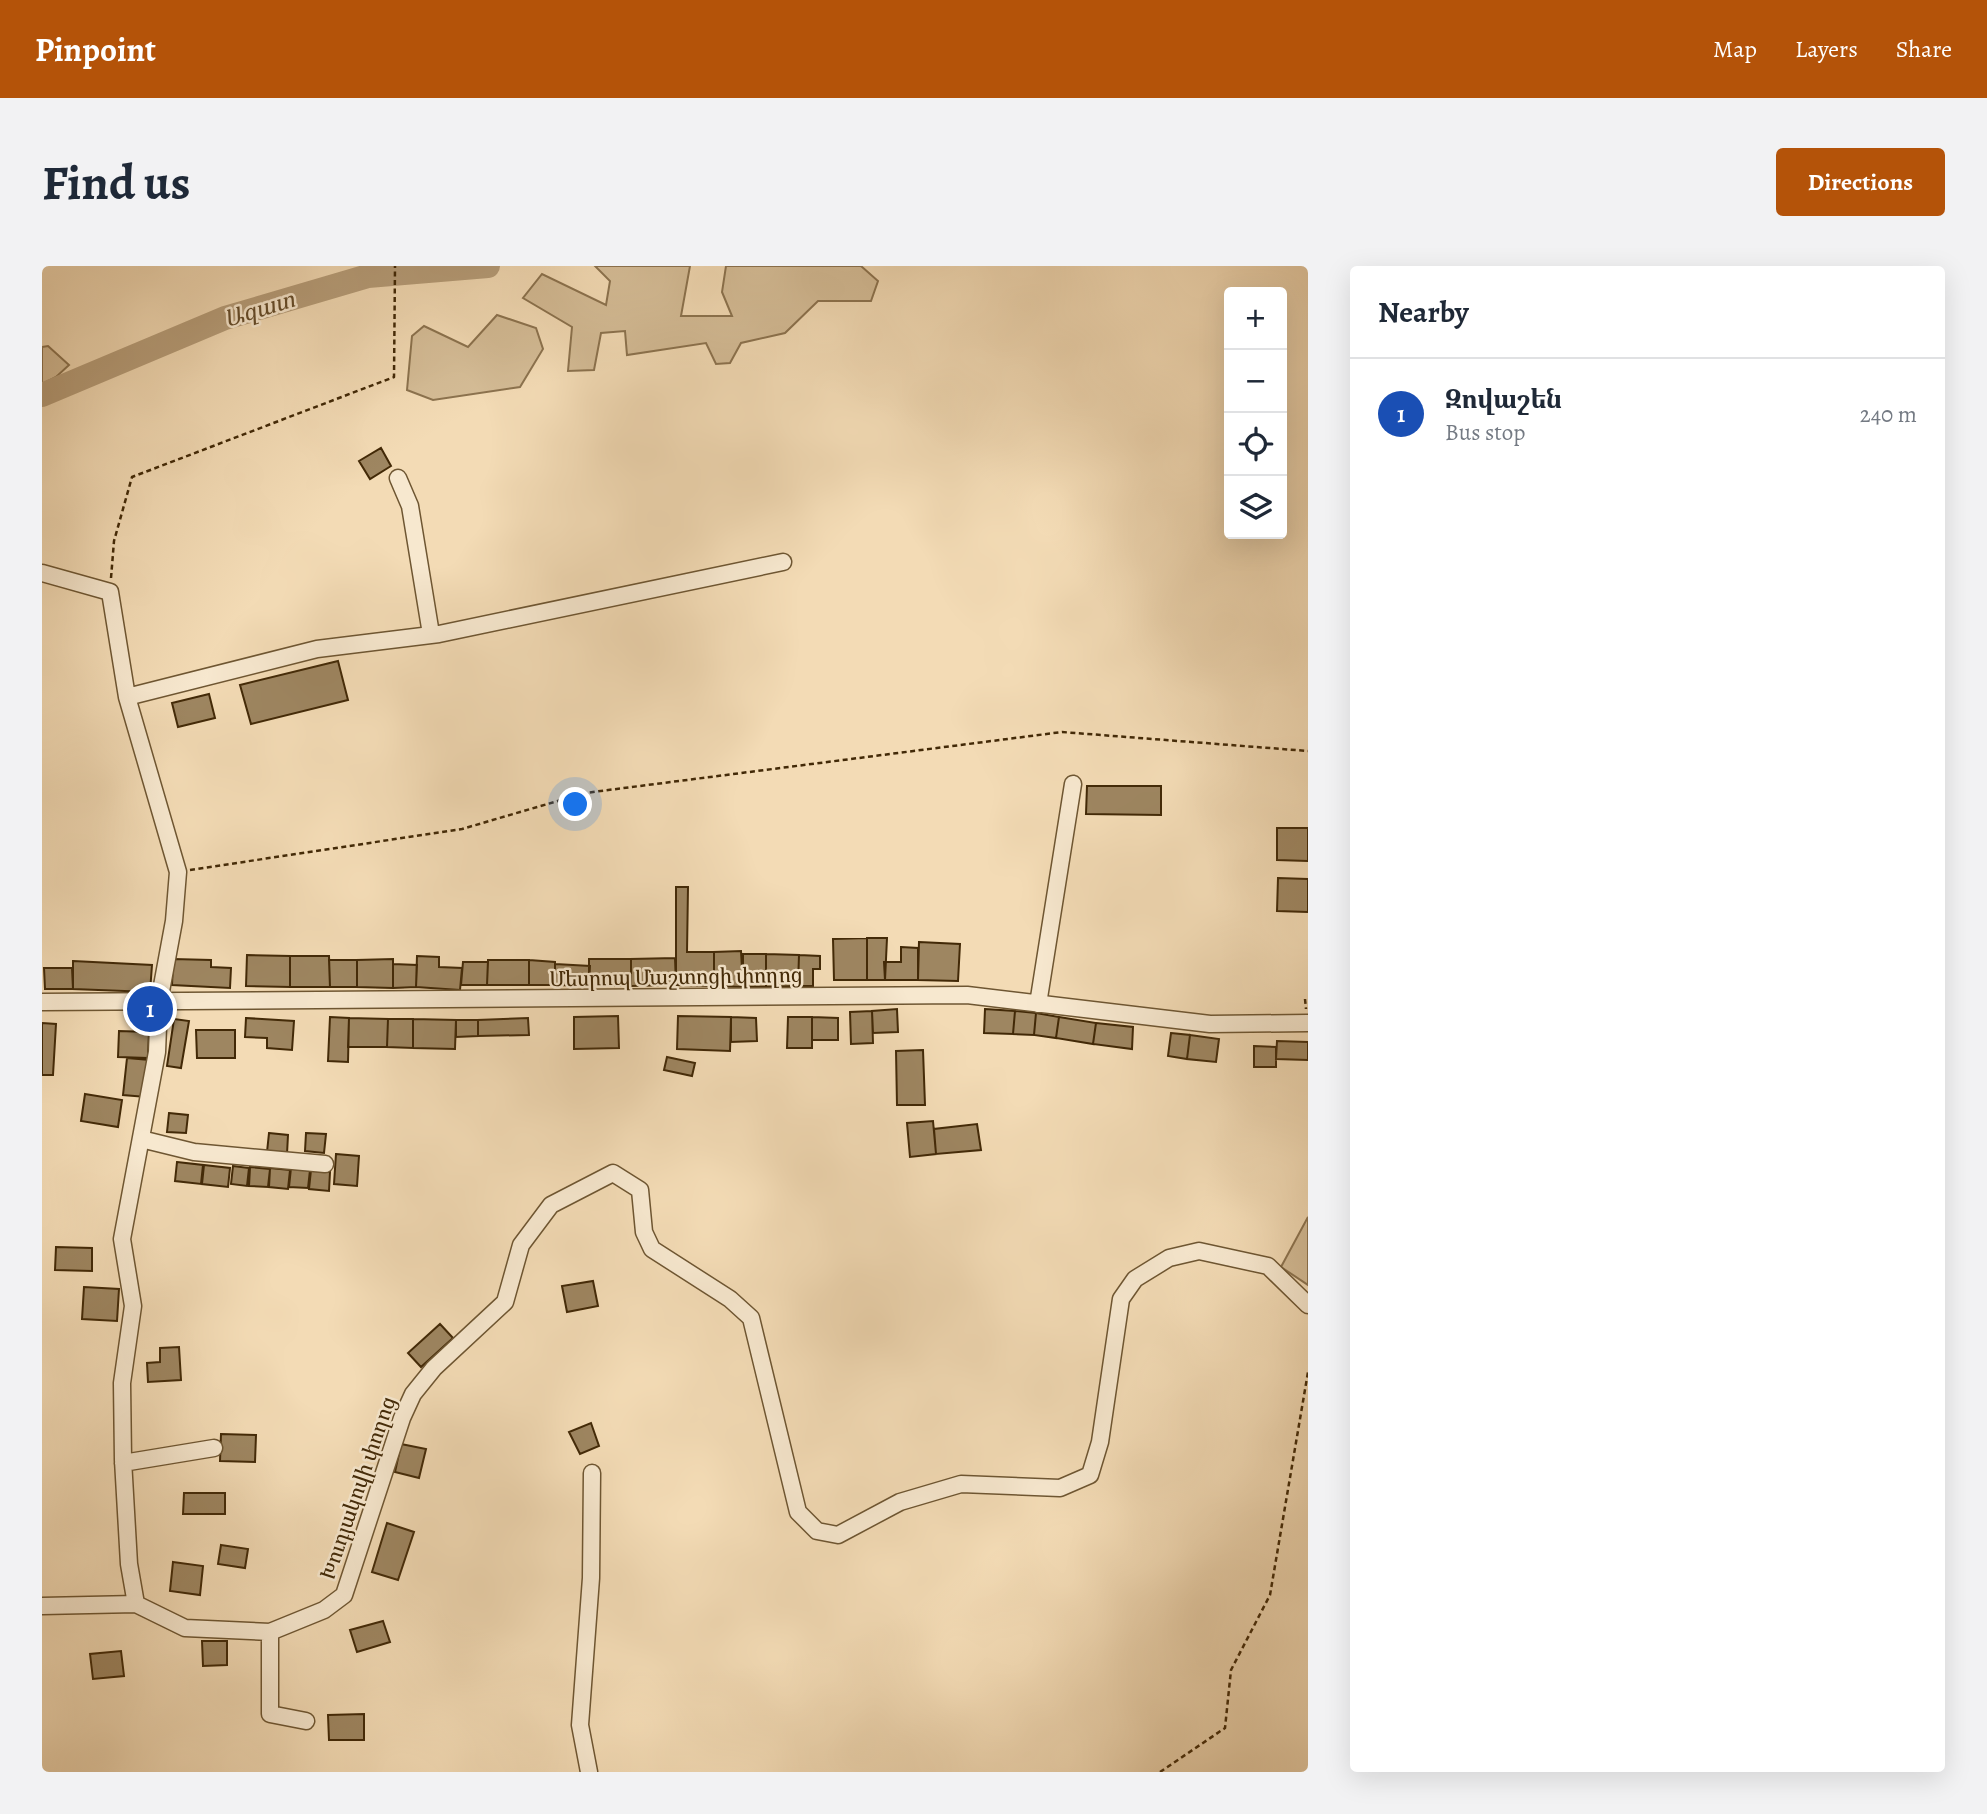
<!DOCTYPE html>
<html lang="en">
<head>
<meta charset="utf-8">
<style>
	body { margin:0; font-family:Alegreya,"Noto Serif Armenian",serif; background:#f2f2f3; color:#1f2937 }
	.controls { position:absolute; right:21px; top:21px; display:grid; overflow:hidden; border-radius:7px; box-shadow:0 7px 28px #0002 }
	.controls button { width:63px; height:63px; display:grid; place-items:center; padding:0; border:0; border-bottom:2px solid #e0e1e3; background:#fff; color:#1f2937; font:35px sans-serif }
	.you { position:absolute; left:534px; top:539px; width:24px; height:24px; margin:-18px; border:5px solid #fff; border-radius:50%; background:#1a73e8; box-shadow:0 0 0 10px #1a73e833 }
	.badge { display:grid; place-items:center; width:46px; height:46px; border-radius:50%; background:#b45309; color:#fff; font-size:23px; font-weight:700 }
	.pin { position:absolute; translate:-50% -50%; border:4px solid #fff; box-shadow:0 2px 7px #0006 }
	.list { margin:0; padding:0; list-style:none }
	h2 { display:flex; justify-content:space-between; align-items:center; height:91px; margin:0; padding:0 28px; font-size:30px }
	h2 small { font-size:23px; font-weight:400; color:#747a83 }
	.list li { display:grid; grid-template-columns:46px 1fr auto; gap:21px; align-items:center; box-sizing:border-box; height:112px; padding:0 28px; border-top:2px solid #e0e1e3 }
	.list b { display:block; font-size:26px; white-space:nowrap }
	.list p { margin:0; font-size:23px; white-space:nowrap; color:#747a83 }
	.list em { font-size:23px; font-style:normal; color:#747a83 }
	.icon { flex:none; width:38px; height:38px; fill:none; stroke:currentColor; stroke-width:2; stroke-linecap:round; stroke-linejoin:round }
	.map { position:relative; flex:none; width:1266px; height:1506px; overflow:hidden; border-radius:7px }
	header { display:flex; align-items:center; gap:42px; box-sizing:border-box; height:98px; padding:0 35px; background:#b45309; color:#fff }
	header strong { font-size:33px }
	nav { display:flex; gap:38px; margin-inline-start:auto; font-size:24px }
	.intro { display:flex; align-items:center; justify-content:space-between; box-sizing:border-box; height:168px; padding:0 42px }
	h1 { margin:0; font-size:49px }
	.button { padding:18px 32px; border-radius:7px; background:#b45309; color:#fff; font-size:24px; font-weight:700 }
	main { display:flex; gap:42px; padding:0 42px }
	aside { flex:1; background:#fff; border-radius:7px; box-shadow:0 7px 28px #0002 }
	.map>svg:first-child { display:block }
	.green { fill:#d5bd97; stroke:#8c734f; stroke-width:2 }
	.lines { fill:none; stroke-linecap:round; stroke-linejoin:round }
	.river { stroke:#b79e7a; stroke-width:24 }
	.building { fill:#9e8661; stroke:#422907; stroke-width:2 }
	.minor-casing { stroke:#6e5632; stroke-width:19 }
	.path { stroke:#422907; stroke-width:2.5; stroke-dasharray:5 3.5; stroke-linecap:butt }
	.minor { stroke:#f7e8cf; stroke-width:16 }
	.labels { text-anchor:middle; stroke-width:5; stroke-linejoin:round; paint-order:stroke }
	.street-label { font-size:21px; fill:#422907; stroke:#f7e8cf }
	.water-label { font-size:23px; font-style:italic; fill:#654c2a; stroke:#f7e8cf }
</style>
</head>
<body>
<header>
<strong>Pinpoint</strong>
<nav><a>Map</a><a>Layers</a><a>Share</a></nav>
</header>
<div class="intro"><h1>Find us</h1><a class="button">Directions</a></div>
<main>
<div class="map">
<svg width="1266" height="1506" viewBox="0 0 1266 1506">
	<rect width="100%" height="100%" fill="#f3dbb5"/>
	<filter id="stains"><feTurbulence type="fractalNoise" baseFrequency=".00286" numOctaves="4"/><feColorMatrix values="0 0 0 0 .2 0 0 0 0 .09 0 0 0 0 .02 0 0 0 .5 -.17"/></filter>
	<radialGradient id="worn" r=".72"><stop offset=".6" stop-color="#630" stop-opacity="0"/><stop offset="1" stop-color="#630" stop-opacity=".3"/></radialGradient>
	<!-- green -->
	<path class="green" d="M553,0H648L639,50H690L680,26L684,0H819L836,15L829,35H776L743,67L699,77L688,97L674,98L664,77L585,89L583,65L559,67L552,104L526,105L530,61L481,32L500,8L564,39L568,15Z
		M455,49L494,62L501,83L478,121L391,134L365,124L370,70L382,60L426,81Z
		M6,80L27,99L14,111L0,118V81Z
		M1266,951V1019L1239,1001Z"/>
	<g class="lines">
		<!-- river -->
		<path class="river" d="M0,129L183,52L326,10L446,0"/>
	</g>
	<!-- building -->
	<path class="building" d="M339,182L349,200L328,213L317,195Z
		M296,395L306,434L209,458L198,419Z
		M167,428L173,452L136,461L130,437Z
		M1045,520H1119V549L1044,548Z
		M1235,562H1266V595L1235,594Z
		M1236,612L1266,613V646L1235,645Z
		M634,621H646L645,686H672V720L634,719Z
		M825,672H845L843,714H825Z
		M825,672V714H792L791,673Z
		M877,676L918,678L916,715L876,714Z
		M859,681L876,682V714H843L842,696H859Z
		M699,685L701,721L672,720V686Z
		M701,688H724V721H701Z
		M724,688L757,689L756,720L724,721Z
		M205,689L248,690V721L204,720Z
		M757,689L778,690V703H771V720H756Z
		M248,690H287L288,721H248Z
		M375,690L397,691V701L420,702L418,724L374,721Z
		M633,692L634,719L589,720V693Z
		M131,693L169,694V701L189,702L188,722L130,719Z
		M351,693V722L315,721V694Z
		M547,693H589V720H547Z
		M287,694H315V721H288Z
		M446,694H487V719H445Z
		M487,694L513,696V719H487Z
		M31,695L110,699L108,726L31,723Z
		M421,696H446L445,719H419Z
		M351,698L375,699L374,721L351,722Z
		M513,698L548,700L547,720L513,719Z
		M2,702H30L31,723H3Z
		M855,743L856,766L831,767L830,745Z
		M943,743L973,745L971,768L942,767Z
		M830,745L831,777L809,778L808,746Z
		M973,745L994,747L992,769L971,768Z
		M994,747L1017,751L1014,772L992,769Z
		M576,750L577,782L532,783V751Z
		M636,750L689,751L688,785L635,783Z
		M288,751L307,752L306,796L286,795Z
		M689,751L714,752L715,775L689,776Z
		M746,751H770V782H745Z
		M770,751L796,752V774H770Z
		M1017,751L1054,757L1051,778L1014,772Z
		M204,752L252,755L250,784L225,782V772L203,771Z
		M307,752L346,753L345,781H306Z
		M486,752L487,769L436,770V754Z
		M132,753L147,755L139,802L125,800Z
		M346,753H371V782L345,781Z
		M371,753L414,754L413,783L371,782Z
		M414,754H436V770L414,771Z
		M0,757L14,758L11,809H0Z
		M1054,757L1091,761L1090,783L1051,778Z
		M154,764H193V792H155Z
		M77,765L107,766L106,792L76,791Z
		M1129,767L1148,769L1145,793L1126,790Z
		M1148,769L1177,773L1174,796L1145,793Z
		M1235,775L1266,776V794L1234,793Z
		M1212,780L1234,781V801H1212Z
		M881,784L883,839H855L854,785Z
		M625,791L653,797L650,810L622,804Z
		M85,792L108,794L104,831L81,829Z
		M43,828L80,834L76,861L39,855Z
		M127,847L146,849L144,867L125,866Z
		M891,855L894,888L868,891L865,857Z
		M935,858L939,884L894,888L892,863Z
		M227,867L246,869L245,888L225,886Z
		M264,867L284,868L282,887L263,885Z
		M294,888L317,890L315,920L292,918Z
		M135,896L161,899L159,918L133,915Z
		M162,899L188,902L186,921L160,918Z
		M191,900L207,902L205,920L189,918Z
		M208,901L228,903L226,921L207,920Z
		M228,902L248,904L246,923L227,921Z
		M249,902L268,904L266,922L247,921Z
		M269,904L288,906L287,925L267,923Z
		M14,981L50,982V1005L13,1004Z
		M551,1015L556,1040L525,1046L520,1020Z
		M42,1021L77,1023L75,1055L40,1053Z
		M398,1058L411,1072L379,1101L366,1087Z
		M137,1081L139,1114L106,1116L105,1097L118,1096V1082Z
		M549,1157L557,1180L538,1188L527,1166Z
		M179,1168L214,1169L213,1196L178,1195Z
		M359,1178L384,1183L377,1212L353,1206Z
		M142,1227H183V1248H141Z
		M345,1257L372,1266L356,1314L330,1306Z
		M179,1279L206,1283L203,1302L176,1298Z
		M131,1296L161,1300L158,1329L128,1325Z
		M341,1355L348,1376L315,1386L308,1364Z
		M160,1375H185V1399L161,1400Z
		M79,1385L82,1410L51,1413L48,1388Z
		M322,1448V1474H287L286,1449Z"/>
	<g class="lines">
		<defs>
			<path id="minor" d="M356,212L368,240L389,368
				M0,307L68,326L85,431L136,606L132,655L117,736L115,786L80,973L91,1040L80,1117L81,1194L87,1298L94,1338L143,1362L228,1366L282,1344L302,1329L360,1152L371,1128L392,1102L463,1036L479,979L509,939L571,907L598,924L602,966L610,983L688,1033L709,1052L756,1246L775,1265L796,1269L858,1236L919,1218L1018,1222L1048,1209L1058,1176L1079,1033L1093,1013L1127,992L1157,985L1226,1000L1266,1039
				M85,431L275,383L397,368L741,296
				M0,736L925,729L1168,758L1266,757
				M996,738L1031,518
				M99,873L152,886L283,898
				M81,1197L172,1182
				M0,1340L94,1338
				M228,1366V1448L264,1455
				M547,1506L538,1459L549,1312L550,1207"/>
		</defs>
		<!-- minor casing -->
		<use href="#minor" class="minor-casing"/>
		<!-- path -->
		<path class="path" d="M69,312L72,275L90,211L352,111L353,0
			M148,604L420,563L543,527L1020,466L1266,485
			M1263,733L1264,743
			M1118,1506L1183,1462L1189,1404L1228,1329L1266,1106"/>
		<!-- minor -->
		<use href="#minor" class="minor"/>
	</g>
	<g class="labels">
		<!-- street labels -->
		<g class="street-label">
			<text transform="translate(634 711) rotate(-1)" y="7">Մեսրոպ Մաշտոցի փողոց</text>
			<text transform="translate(316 1222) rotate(-71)" y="7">Խուդյակովի փողոց</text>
		</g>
		<!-- water labels -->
		<g class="water-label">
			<text transform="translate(217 43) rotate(-17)" y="8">Ազատ</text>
		</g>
	</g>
	<rect width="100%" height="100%" filter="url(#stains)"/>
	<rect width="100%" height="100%" fill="url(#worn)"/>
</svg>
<div class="controls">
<button>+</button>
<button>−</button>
<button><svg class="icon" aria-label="locate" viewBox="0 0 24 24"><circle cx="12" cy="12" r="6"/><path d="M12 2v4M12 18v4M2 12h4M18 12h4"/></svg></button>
<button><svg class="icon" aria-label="layers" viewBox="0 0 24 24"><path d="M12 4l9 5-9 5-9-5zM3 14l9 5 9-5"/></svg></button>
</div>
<div class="you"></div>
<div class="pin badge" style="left:108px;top:743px;background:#1a4fb4">1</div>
</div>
<aside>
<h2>Nearby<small></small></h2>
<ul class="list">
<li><span class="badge" style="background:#1a4fb4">1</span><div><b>Զովաշեն</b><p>Bus stop</p></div><em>240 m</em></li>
</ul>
</aside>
</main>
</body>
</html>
